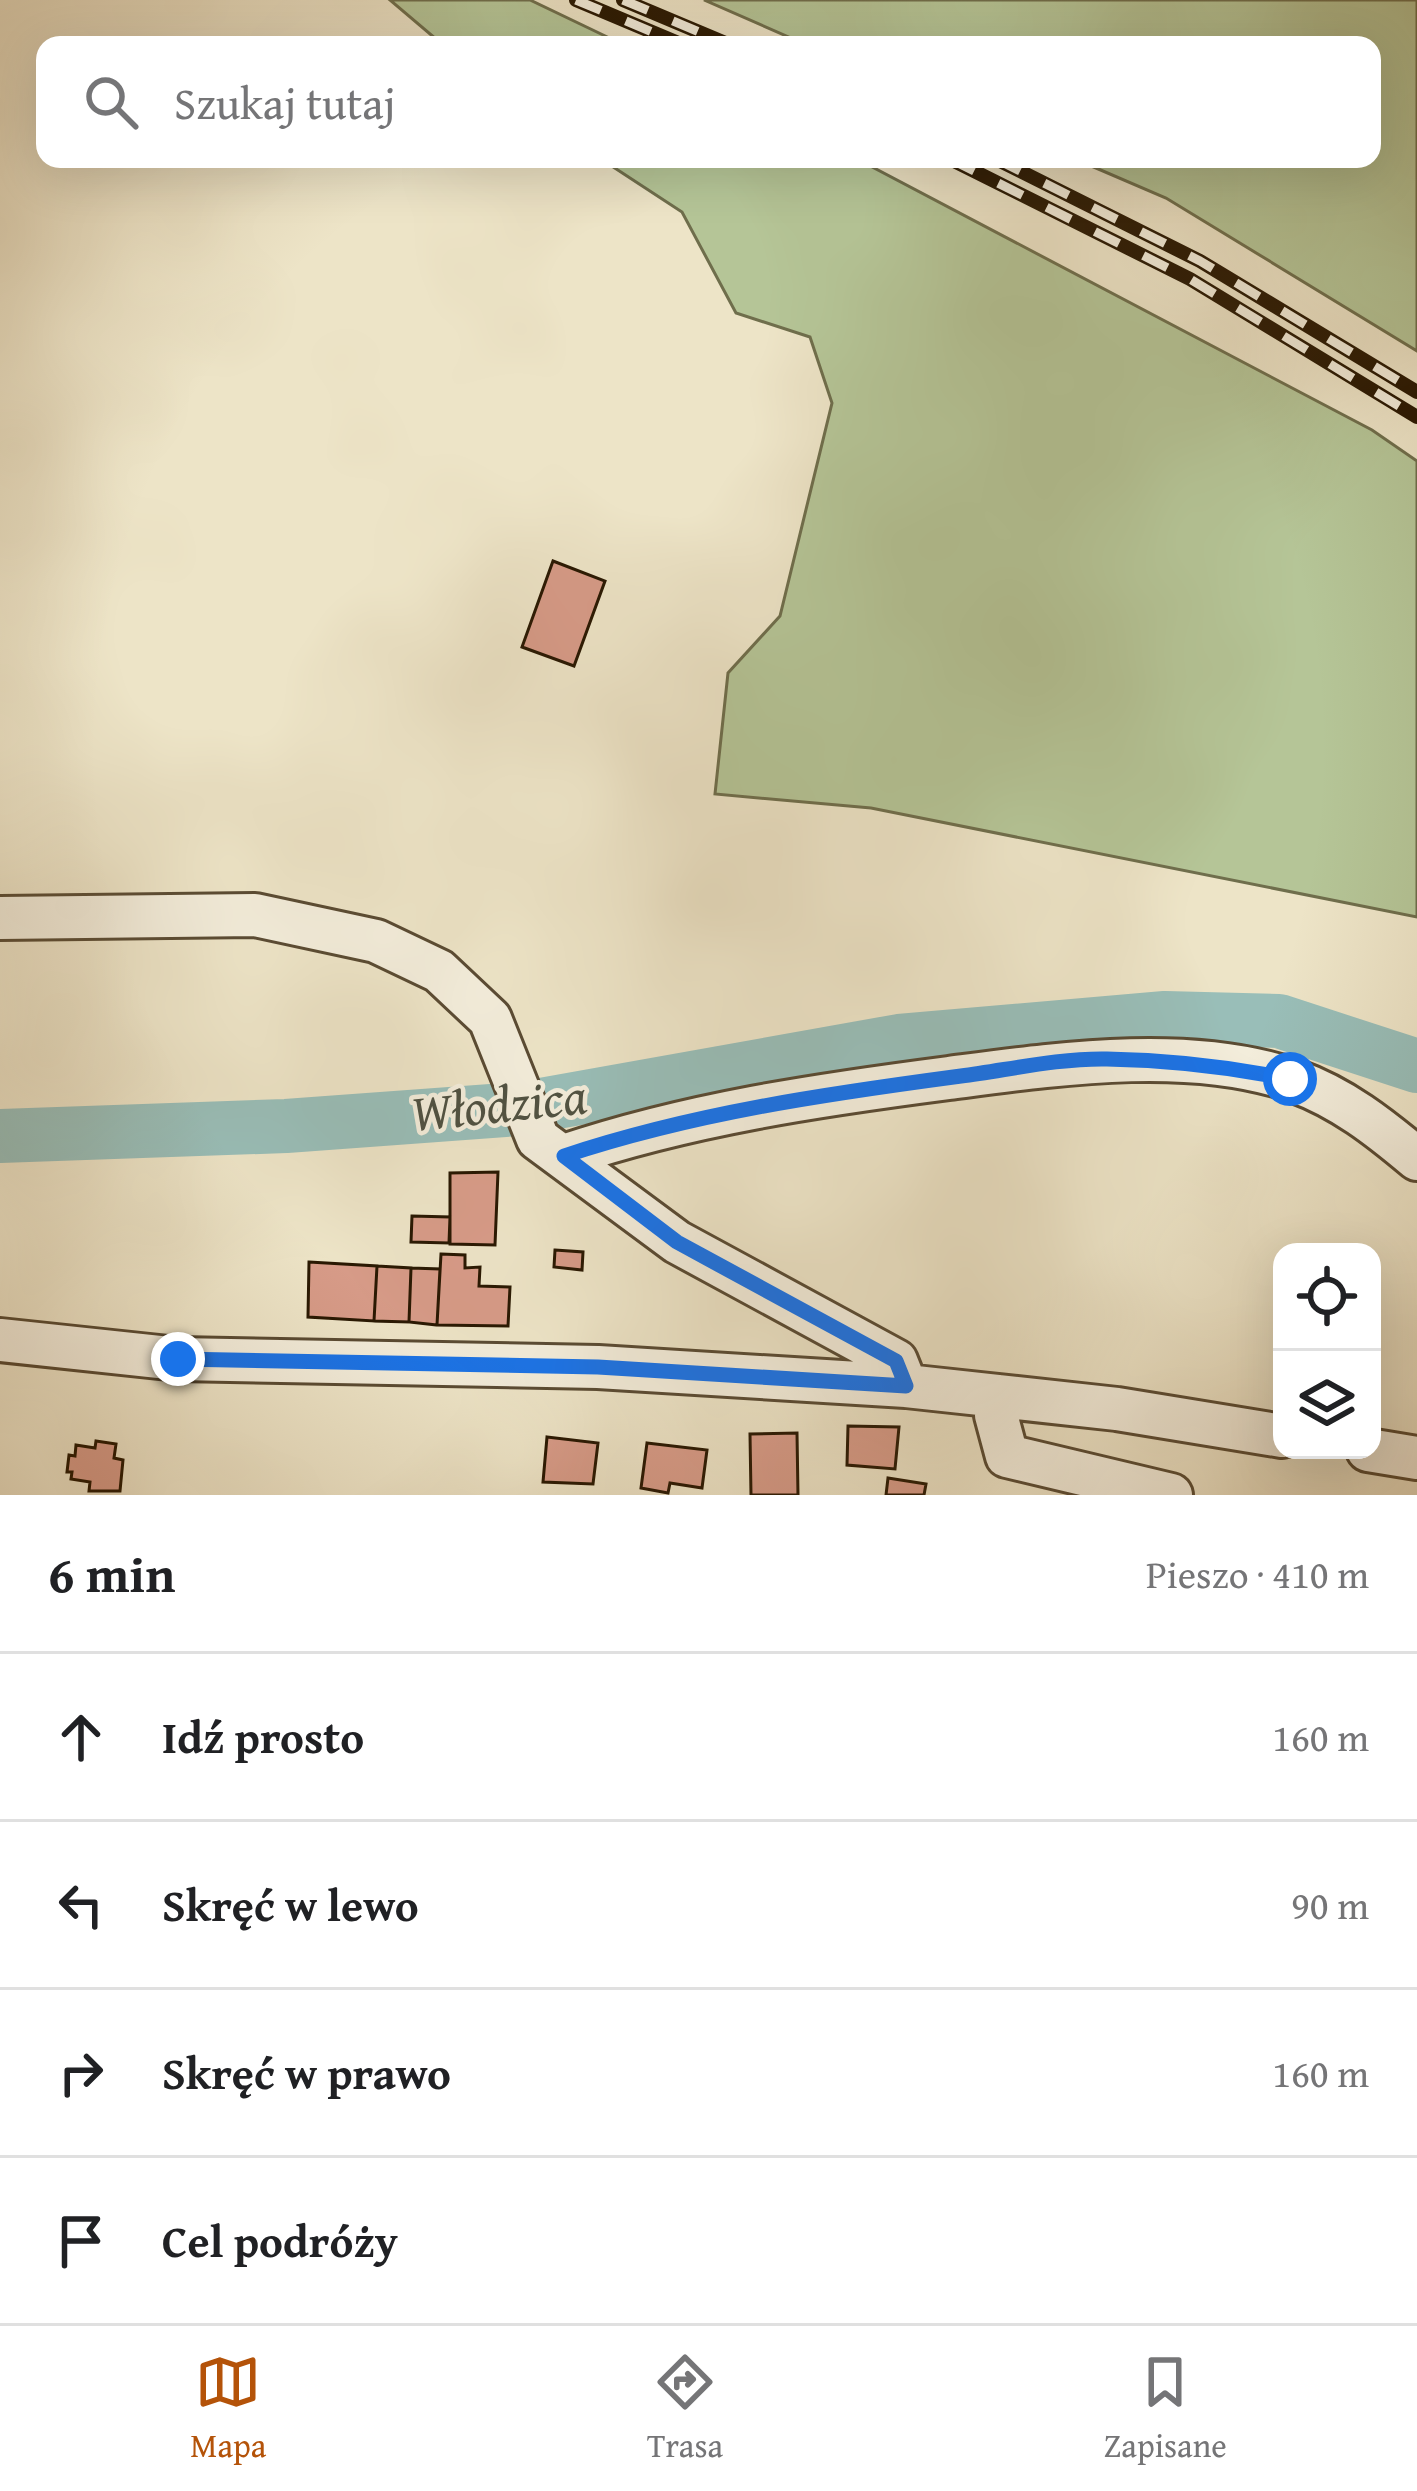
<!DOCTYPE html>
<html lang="pl">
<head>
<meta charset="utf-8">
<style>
	body { margin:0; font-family:"Gentium Book Plus",serif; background:#f2f2f2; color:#202124 }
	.controls { position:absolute; right:36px; bottom:36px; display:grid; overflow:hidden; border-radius:24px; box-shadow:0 12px 48px #0002 }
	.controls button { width:108px; height:108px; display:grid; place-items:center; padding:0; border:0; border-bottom:3px solid #e0e0e0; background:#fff; color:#202124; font:60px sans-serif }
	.stop { position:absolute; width:36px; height:36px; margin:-27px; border:9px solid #1a73e8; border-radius:50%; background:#fff }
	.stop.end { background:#1a73e8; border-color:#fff; box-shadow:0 3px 12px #0008 }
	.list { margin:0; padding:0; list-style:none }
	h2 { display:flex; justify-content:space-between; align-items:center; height:156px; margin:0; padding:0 48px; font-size:51px }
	h2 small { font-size:39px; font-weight:400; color:#757577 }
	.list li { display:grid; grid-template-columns:78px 1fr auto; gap:36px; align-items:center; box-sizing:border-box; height:168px; padding:0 48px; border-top:3px solid #e0e0e0 }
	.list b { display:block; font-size:45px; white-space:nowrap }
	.list em { font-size:39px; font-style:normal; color:#757577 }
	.icon { flex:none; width:66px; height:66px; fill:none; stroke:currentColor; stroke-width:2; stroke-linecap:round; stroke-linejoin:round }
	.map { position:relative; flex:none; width:1417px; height:1495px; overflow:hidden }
	.search { position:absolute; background:#fff; box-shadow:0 12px 48px #0002; left:36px; right:36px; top:36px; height:132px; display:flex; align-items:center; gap:30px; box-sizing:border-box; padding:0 42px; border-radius:24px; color:#757577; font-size:45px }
	.sheet { height:828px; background:#fff }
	nav { display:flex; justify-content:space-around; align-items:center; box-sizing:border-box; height:168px; border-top:3px solid #e0e0e0; background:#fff; font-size:33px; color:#757577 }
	nav a { display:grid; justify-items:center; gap:6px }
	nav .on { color:#b45309 }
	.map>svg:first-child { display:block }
	.green { fill:#b5c597; stroke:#6f6e4c; stroke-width:3 }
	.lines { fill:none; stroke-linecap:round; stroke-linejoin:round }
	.river { stroke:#99beb8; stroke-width:54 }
	.building { fill:#d79b88; stroke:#291802; stroke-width:3 }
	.minor-casing { stroke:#5a4b33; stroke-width:48 }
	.minor { stroke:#f3eddb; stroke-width:42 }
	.rail-casing { stroke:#291802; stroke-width:14 }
	.rail { stroke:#f3eddb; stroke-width:9; stroke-dasharray:27; stroke-linecap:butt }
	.route { stroke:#1a73e8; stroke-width:15 }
	.labels { text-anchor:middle; stroke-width:9; stroke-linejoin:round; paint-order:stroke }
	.water-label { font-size:51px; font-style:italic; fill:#505242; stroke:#f3eddb }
</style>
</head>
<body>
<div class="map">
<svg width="1417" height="1495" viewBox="0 0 1417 1495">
	<rect width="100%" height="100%" fill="#ede4c7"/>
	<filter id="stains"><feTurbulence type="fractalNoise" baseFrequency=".00167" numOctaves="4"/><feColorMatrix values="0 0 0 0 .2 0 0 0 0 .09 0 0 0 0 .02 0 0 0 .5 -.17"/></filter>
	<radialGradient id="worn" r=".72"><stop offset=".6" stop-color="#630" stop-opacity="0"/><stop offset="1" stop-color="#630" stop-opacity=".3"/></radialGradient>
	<!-- green -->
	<path class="green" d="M390,0H530L624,45H443Z
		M704,0H1417V351L1166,198L1075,159H1372V45H807Z
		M601,159H857L1372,430L1417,461V917L871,808L715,794L728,673L780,616L832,403L810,337L736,313L682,212Z"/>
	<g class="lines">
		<!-- river -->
		<path class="river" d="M0,1136L286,1126L518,1109L899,1041L1165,1018L1279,1021L1417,1066"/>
	</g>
	<!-- building -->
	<path class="building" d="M553,561L605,581L574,666L522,647Z
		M498,1172L495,1245L450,1244V1173Z
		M412,1216L450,1217L449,1243L411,1242Z
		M555,1250L583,1252L582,1270L554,1267Z
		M441,1254L465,1255V1268L480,1267L479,1286L510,1287L508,1326L437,1325Z
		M309,1262L377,1266L374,1321L308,1317Z
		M377,1266L411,1268L409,1322L374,1321Z
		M411,1268L440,1269L437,1325L409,1322Z
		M848,1426L899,1427L895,1469L847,1465Z
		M797,1433L798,1495H751L750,1434Z
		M547,1437L598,1443L593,1484L543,1482Z
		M96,1441L116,1444L114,1458L123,1460L120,1491H89L90,1482L71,1479L72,1472H67L69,1455L75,1456L76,1445L95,1448Z
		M647,1443L707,1450L702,1488L670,1483L668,1493L641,1488Z
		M888,1478L926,1484L924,1495H886Z"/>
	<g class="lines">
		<defs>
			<path id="minor" d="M0,918L255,915L376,941L439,971L490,1019L538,1139L677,1242L896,1361L906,1386
				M564,1156C689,1114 818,1095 949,1078C1056,1064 1190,1044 1295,1081C1342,1098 1379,1127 1417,1159
				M0,1340L178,1359L598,1367L906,1386L1117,1409L1282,1436
				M998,1396L996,1415L1007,1456L1171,1495
				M1368,1450L1417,1458"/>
		</defs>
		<!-- minor casing -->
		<use href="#minor" class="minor-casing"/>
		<!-- minor -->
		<use href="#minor" class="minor"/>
		<defs>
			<path id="rail" d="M576,0L683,45
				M623,0L730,45
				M950,159L1190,279L1417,417
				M996,159L1200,261L1417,392"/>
		</defs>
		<!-- rail casing -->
		<use href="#rail" class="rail-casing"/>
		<!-- rail -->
		<use href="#rail" class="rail"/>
	</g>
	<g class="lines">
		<!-- route -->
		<path class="route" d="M178,1359L598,1367L906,1386L896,1361L677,1242L564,1156C693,1113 826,1094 961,1076C1008,1070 1059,1058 1107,1059C1168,1060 1230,1067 1290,1079"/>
	</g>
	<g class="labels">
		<!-- water labels -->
		<g class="water-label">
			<text transform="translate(499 1104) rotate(-6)" y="18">Włodzica</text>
		</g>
	</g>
	<rect width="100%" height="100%" filter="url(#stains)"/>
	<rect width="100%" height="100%" fill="url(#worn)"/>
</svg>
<div class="controls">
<button><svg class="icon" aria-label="locate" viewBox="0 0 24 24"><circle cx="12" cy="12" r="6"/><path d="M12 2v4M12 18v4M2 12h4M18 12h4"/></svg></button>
<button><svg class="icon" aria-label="layers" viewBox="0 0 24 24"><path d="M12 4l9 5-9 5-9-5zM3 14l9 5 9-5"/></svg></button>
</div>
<div class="stop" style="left:1290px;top:1079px"></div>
<div class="stop end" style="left:178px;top:1359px"></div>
<div class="search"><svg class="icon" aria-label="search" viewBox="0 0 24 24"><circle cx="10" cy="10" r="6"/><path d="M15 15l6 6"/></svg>Szukaj tutaj</div>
</div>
<section class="sheet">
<h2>6 min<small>Pieszo · 410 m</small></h2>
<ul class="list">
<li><svg class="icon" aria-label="ahead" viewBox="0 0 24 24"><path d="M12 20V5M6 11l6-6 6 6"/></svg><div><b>Idź prosto</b></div><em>160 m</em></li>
<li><svg class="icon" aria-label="left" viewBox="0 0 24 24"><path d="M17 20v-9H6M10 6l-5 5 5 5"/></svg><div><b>Skręć w lewo</b></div><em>90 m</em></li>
<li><svg class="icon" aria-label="right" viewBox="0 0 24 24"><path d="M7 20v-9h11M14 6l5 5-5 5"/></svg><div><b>Skręć w prawo</b></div><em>160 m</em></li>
<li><svg class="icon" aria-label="arrive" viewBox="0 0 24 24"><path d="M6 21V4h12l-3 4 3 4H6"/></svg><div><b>Cel podróży</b></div></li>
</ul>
</section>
<nav>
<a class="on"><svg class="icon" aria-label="map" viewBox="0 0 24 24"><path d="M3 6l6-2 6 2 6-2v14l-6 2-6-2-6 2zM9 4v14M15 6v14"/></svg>Mapa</a>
<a><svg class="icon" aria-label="directions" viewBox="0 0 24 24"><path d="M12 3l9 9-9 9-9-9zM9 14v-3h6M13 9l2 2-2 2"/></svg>Trasa</a>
<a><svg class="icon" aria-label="saved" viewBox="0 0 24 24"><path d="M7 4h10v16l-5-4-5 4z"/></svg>Zapisane</a>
</nav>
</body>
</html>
